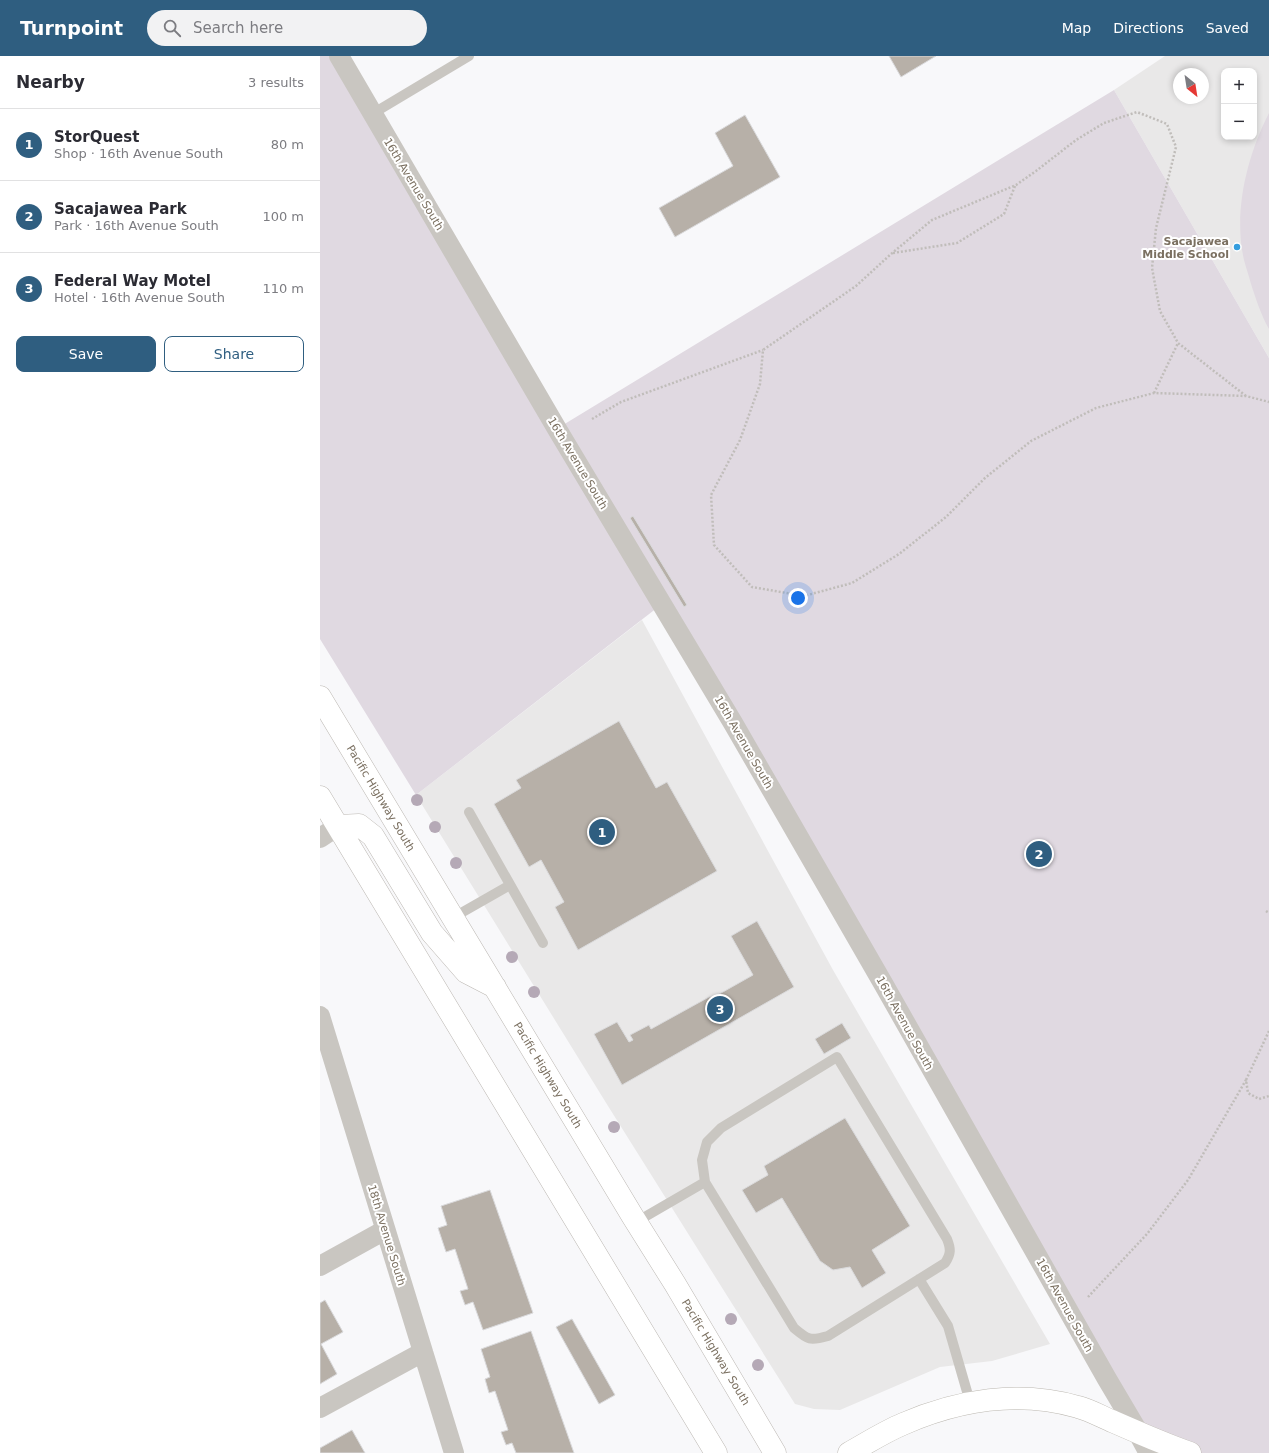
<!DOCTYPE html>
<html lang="en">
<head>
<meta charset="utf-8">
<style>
	body { margin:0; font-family:"DejaVu Sans",sans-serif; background:#f2f2f3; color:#2b2b33 }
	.controls { position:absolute; right:12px; top:12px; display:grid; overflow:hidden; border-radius:8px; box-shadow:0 2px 6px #0003 }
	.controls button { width:36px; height:36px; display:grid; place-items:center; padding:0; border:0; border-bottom:1px solid #e1e1e2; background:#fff; color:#2b2b33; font:20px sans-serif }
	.compass { position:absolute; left:853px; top:12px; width:36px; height:36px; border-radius:50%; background:#fff; box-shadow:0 2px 6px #0003; rotate:150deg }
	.you { position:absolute; left:478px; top:542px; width:14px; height:14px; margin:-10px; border:3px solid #fff; border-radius:50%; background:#1a73e8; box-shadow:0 0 0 6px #1a73e833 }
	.badge { display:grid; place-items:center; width:26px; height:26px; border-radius:50%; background:#2f5e80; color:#fff; font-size:13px; font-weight:700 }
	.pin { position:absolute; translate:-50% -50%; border:2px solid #fff; box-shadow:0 1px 4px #0006 }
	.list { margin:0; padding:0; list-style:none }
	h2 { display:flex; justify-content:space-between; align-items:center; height:52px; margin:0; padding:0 16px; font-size:17px }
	h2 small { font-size:13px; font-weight:400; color:#7c7c81 }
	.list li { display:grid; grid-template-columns:26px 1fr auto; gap:12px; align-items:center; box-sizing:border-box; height:72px; padding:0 16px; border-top:1px solid #e1e1e2 }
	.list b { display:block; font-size:15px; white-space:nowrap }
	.list p { margin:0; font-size:13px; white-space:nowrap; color:#7c7c81 }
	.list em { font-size:13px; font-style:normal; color:#7c7c81 }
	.actions { display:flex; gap:8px; padding:12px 16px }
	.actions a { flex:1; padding:9px 0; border:1px solid #2f5e80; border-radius:8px; text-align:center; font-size:14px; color:#2f5e80 }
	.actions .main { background:#2f5e80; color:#fff }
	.icon { flex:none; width:22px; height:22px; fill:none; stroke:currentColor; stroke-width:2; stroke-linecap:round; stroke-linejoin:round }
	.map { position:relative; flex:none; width:949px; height:1397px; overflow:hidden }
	header { display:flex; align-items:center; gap:24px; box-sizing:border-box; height:56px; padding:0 20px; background:#2f5e80; color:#fff }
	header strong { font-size:19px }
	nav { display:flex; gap:22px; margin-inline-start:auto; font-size:14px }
	.search { width:280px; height:36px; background:#f2f2f3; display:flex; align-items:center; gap:10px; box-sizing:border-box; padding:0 14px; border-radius:22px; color:#7c7c81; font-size:15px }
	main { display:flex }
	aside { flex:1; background:#fff }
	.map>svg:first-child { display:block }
	.built { fill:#e9e8e8; fill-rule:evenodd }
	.green { fill:#e0d9e1 }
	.building { fill:#b7b0a8; stroke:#dadadc }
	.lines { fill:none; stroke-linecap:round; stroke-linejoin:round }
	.secondary-casing { stroke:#bcb8b1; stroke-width:23 }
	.primary-casing { stroke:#bcb8b3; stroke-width:23 }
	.path { stroke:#c0bdba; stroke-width:2.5; stroke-dasharray:2 2; stroke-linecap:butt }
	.service { stroke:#c9c6c1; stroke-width:10 }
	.minor { stroke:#c9c6c1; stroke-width:20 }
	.tertiary { stroke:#c9c6c1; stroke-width:22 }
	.secondary { stroke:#fff; stroke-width:22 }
	.primary { stroke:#fff; stroke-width:22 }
	.tree { fill:#b5a9b6 }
	.poi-dot { fill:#349dde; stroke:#fff; stroke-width:1.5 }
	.labels { text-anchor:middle; stroke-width:4; stroke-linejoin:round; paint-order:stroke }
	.street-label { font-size:11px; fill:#7b7061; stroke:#fff }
	.poi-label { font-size:11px; font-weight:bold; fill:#7b7061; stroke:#fff; text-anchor:end }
</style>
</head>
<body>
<header>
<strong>Turnpoint</strong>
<div class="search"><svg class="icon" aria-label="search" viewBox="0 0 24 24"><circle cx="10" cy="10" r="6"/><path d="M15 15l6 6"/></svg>Search here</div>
<nav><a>Map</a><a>Directions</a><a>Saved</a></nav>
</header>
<main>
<aside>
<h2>Nearby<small>3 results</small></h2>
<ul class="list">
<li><span class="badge">1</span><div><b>StorQuest</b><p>Shop · 16th Avenue South</p></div><em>80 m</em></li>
<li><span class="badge">2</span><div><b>Sacajawea Park</b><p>Park · 16th Avenue South</p></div><em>100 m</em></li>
<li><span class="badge">3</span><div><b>Federal Way Motel</b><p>Hotel · 16th Avenue South</p></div><em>110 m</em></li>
</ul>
<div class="actions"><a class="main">Save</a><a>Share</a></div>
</aside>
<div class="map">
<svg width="949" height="1397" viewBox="0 0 949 1397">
	<rect width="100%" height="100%" fill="#f8f8fa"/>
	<!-- built -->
	<path class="built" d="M845,0H949V302L794,34ZM904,15H934V81H904ZM859,18H883V42H859Z
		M322,564L513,914L730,1288L672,1305L620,1311L520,1354L494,1353L475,1348L288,1050L96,739Z"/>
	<!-- green -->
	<path class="green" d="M0,0H19L238,372L794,34L949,302V1397H870L819,1377L342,548L96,739L0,583Z
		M949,57V273C941,259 936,243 931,228C929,220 926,212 924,204C913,156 927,100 949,57Z"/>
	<!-- building -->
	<path class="building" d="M569,0H616L581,21Z
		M425,59L460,121L355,181L339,152L413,110L395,77Z
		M313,460L367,549L364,551L310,462Z
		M299,665L336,732L347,726L397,815L258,894L235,851L244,846L221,804L209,811L174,748L201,732L196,724Z
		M437,865L474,931L302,1029L274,978L297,966L309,986L313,984L310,979L329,969L331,973L389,941H394L433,919L411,880Z
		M522,967L531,982L504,998L495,983Z
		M525,1062L590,1170L552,1194L566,1217L542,1232L530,1211L513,1214L500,1205L462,1142L436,1157L422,1134L448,1119L444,1110Z
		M170,1134L213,1257L163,1274L153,1246L145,1249L140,1235L148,1233L135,1193L126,1196L118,1172L127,1169L121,1150Z
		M5,1244L23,1276L1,1288L17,1318L0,1328V1247Z
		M252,1263L295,1339L279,1348L236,1271Z
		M211,1275L254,1397H196L192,1387L186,1389L181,1376L188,1374L175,1335L169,1337L165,1323L170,1321L161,1293Z
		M32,1374L45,1397H0V1392Z"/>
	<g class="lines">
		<defs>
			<path id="secondary" d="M529,1397C547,1387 564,1376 583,1368C638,1344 699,1334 758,1351C770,1354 782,1361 794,1366C819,1377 844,1388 870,1397"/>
			<path id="primary" d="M0,641L313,1161L355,1228L455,1397
				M0,741L396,1397
				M18,770L39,769L53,780L112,877L146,916L175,931"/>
		</defs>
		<!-- secondary casing -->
		<use href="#secondary" class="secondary-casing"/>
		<!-- primary casing -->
		<use href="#primary" class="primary-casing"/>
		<!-- path -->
		<path class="path" d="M573,197L637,187L684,158L695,130
			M834,337L858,287
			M926,340L858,287L840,255L832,212L836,172L856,91L847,68L817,56L784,67L756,84L716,115L696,129L612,164L571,198L536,230L443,294L440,328L420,384L391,439L394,489L432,531L484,540L532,527L579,498L626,461L665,422L711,385L776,352L834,337L926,340L949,346
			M272,363L301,346L443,294
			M946,855L949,857
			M949,975L926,1024L928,1037L939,1043L949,1040
			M768,1241L827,1178L868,1124L926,1024"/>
		<!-- service -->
		<path class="service" d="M52,58L149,0
			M149,756L223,887
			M134,861L190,829
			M316,1166L385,1126L474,1272C488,1284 490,1285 508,1280L625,1207C631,1198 631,1193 627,1183L517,1001L401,1072L387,1086L382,1104L385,1126
			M599,1223L628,1270L650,1346"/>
		<!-- minor -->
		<path class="minor" d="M19,0L237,373L413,667L564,929L787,1323L819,1377
			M0,782L18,770
			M0,960L134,1397
			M0,1210L65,1174
			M0,1352L103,1296"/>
		<!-- tertiary -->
		<path class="tertiary" d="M819,1377L830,1397"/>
		<!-- secondary -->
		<use href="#secondary" class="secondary"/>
		<!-- primary -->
		<use href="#primary" class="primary"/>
	</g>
	<!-- trees -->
	<g class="tree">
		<circle cx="97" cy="744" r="6"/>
		<circle cx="115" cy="771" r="6"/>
		<circle cx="136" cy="807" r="6"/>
		<circle cx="192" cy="901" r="6"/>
		<circle cx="214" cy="936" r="6"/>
		<circle cx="294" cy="1071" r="6"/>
		<circle cx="411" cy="1263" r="6"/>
		<circle cx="438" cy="1309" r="6"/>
	</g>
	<!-- markers -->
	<circle class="poi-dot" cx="917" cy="191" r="4"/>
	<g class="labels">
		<!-- street labels -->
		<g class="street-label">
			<text transform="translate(94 128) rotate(59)" y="4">16th Avenue South</text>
			<text transform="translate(258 407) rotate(59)" y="4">16th Avenue South</text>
			<text transform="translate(424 686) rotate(60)" y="4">16th Avenue South</text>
			<text transform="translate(61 742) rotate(59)" y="4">Pacific Highway South</text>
			<text transform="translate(585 967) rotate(61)" y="4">16th Avenue South</text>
			<text transform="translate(228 1019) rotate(59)" y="4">Pacific Highway South</text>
			<text transform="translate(67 1179) rotate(73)" y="4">18th Avenue South</text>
			<text transform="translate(745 1249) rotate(61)" y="4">16th Avenue South</text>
			<text transform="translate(396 1296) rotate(59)" y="4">Pacific Highway South</text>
		</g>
		<!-- poi labels -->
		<g class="poi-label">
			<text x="909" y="189">Sacajawea<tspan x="909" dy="13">Middle School</tspan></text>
		</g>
	</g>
</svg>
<div class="controls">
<button>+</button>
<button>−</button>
</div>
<svg class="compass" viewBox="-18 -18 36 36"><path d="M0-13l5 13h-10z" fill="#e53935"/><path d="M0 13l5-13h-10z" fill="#7c7c81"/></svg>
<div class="you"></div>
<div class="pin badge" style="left:282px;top:776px">1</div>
<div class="pin badge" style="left:719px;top:798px">2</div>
<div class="pin badge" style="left:400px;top:953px">3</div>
</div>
</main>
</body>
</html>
